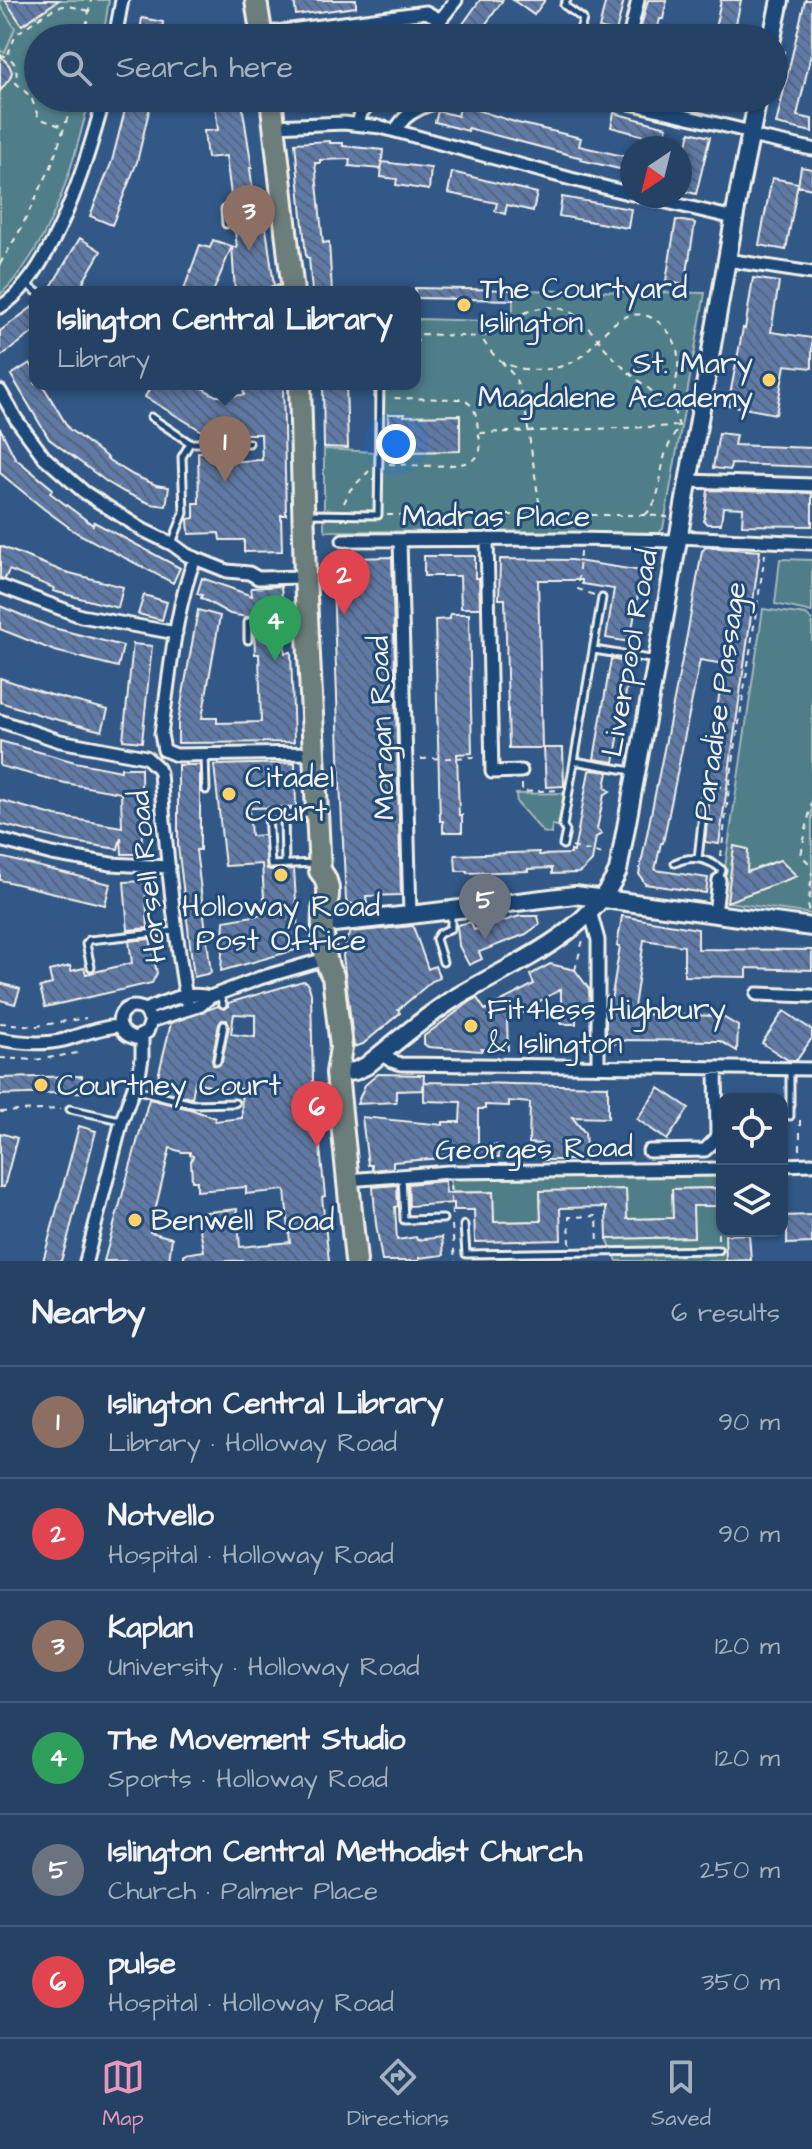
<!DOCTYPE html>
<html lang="en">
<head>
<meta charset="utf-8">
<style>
	body { margin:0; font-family:"Architects Daughter",sans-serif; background:#314d6e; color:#f1f3f6 }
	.controls { position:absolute; right:24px; bottom:24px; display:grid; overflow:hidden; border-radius:16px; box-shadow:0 2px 6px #0004 }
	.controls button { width:72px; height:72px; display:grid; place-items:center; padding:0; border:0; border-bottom:2px solid #425b79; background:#254265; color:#f1f3f6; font:40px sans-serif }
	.compass { position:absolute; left:620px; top:136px; width:72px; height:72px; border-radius:50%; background:#254265; box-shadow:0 2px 6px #0004; rotate:215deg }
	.you { position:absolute; left:396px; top:444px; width:28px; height:28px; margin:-20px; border:6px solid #fff; border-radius:50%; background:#1a73e8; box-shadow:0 0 0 12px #1a73e833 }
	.badge { display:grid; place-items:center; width:52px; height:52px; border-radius:50%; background:#e797bd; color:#fff; font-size:26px; font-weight:700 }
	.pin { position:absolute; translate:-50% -66px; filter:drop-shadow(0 2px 4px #0008) }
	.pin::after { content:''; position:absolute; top:42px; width:28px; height:24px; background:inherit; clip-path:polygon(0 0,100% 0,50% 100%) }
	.popup { position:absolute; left:29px; top:286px; width:392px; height:104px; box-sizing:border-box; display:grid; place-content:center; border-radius:16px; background:#254265; filter:drop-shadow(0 2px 6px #0005); font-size:26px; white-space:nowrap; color:#a3b0bf }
	.popup b { font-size:30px; color:#f1f3f6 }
	.popup::after { content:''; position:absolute; left:50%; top:100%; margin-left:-16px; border:16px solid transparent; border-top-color:#254265 }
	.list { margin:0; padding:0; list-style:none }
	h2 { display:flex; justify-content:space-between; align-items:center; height:104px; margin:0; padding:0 32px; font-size:34px }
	h2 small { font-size:26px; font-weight:400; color:#a3b0bf }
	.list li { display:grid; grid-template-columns:52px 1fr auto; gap:24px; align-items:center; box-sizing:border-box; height:112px; padding:0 32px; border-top:2px solid #425b79 }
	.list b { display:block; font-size:30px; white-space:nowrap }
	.list p { margin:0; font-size:26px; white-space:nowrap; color:#a3b0bf }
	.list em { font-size:26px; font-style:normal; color:#a3b0bf }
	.icon { flex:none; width:44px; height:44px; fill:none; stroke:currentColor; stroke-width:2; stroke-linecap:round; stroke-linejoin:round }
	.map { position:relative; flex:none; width:812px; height:1261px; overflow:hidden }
	.search { position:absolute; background:#254265; box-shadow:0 2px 6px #0004; left:24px; right:24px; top:24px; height:88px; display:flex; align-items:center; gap:20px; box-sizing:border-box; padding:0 28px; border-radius:44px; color:#a3b0bf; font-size:30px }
	.sheet { height:776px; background:#254265 }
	nav { display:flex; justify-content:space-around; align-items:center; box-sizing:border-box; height:112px; border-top:2px solid #425b79; background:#254265; font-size:22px; color:#a3b0bf }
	nav a { display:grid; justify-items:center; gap:4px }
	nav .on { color:#e797bd }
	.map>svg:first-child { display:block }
	.green { fill:#507e88; stroke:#a2b8b8; stroke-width:2 }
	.forest { fill:url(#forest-firs); stroke:#a2b8b8; stroke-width:2 }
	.building { fill:url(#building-back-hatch); stroke:#f4f1e8; stroke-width:2; fill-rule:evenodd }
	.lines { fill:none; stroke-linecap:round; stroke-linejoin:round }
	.lane-casing { stroke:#f4f1e8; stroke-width:11 }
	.street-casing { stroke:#f4f1e8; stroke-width:17 }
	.secondary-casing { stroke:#f4f1e8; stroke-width:22 }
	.highway-casing { stroke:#f4f1e8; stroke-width:26 }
	.path { stroke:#f4f1e8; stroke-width:2; stroke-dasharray:6 6; stroke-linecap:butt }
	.lane { stroke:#1f4a7a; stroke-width:5 }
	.street { stroke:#1f4a7a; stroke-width:11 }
	.secondary { stroke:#1f4a7a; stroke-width:16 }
	.highway { stroke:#6c7e7c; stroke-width:20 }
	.poi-dot { fill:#ffd166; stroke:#1f4a7a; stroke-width:3 }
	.labels { text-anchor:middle; stroke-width:6; stroke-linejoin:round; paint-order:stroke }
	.poi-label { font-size:30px; fill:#f4f1e8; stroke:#1f4a7a; text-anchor:start }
	.street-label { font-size:30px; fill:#f4f1e8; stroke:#1f4a7a }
</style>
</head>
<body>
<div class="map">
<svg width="812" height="1261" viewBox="0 0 812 1261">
	<defs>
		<pattern id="forest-firs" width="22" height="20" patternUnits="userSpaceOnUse" patternTransform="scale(2)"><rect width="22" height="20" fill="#507e88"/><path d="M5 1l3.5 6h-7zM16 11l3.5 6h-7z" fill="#4d666a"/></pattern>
		<pattern id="building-back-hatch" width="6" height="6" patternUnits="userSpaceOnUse" patternTransform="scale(2)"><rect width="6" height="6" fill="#5f7aa7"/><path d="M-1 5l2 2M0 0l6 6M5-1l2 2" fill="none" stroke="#55647b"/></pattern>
	</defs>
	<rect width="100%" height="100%" fill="#315887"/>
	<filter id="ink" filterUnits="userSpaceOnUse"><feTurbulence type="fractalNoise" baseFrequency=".0125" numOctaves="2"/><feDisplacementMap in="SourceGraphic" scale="16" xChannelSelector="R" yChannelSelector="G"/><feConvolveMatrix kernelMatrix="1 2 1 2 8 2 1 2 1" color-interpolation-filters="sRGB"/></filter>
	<g filter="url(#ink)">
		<!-- green -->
		<path class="green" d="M0,0H109L103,38H38V98H90C72,167 53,244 0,295Z
			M513,290L705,293L663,529L658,533L326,531L324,528V449L374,452V384H415V329L419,319L487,321L509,316L513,310Z
			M780,559L812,560V612L775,604Z
			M763,609L806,615L812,620V914L720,901Z
			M564,793L558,826L552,825L551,834L543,832L517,803L516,794Z
			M722,1176V1231H726V1261H617L607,1239L693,1237V1206L715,1188L672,1189L673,1218L627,1219L626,1190L540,1192L541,1221L494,1222L493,1192H453L449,1178Z"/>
		<!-- forest -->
		<path class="forest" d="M0,5L15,28L5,52L0,51Z"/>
		<!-- building -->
		<path class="building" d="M5,0H59L22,25Z
			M294,0H356V7L296,15Z
			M480,0H503L483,28L485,29L479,38H453Z
			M513,0H545L534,15Z
			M606,0H624L616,32L599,28Z
			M648,0H667L663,19H660L655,38H638Z
			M721,0H741L733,38H713Z
			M805,0H812V50L797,116L812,119V132L776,124Z
			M142,18L163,22L161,38H139Z
			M0,55L9,65L12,72L10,78L0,91Z
			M128,98H152L137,162L112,225L90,216L112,161Z
			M218,98H241L252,168H250L254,200L250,202V206L256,210L258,229L266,228L274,285L270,287V292H235L232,246L213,292H183L200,245L210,248L213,240L237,248L233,213L237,208L236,204L232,203L226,156L207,158L204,131L218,130L215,105L219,104Z
			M461,105L518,123L581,138L579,146L632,158V169L625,168L624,170L581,160L582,158L468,128V131L435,122L438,111L458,116Z
			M614,113L667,127L663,141L611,127Z
			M690,132L710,137L696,194L680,190V174Z
			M330,141V143H343V146L383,150L381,169L349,166L350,159L320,160V163H315L323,243L329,242L332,292H312L309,258L306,257L295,143Z
			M382,162L431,168L429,190L396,185L397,179L381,177Z
			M801,167L812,169V189L798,186Z
			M452,172L537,193L533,211L507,205L505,214L495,211L497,203L448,193Z
			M772,178L798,183L786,250L759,245Z
			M562,197L631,209L628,228L559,216Z
			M676,220L695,223L685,285L666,281Z
			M80,238L101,251L83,282L97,292H48Z
			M753,278L779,282L771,332L812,338V368L785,365L776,414L728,405L743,328L745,329Z
			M415,288L513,290V300L415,298Z
			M35,305V331L0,357V331Z
			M30,363L35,371V384H42L69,429L108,458L107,459L133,475L156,485L169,487L166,506L151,504L124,492L107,482L49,439L11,375Z
			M152,384H195L216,396L244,395L243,384H283L286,515H281L282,551L244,552V540H220L219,533L189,534L188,519L194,518V503H199L198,452H217V462L262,460L261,434H224L223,430L202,431L145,397Z
			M323,384H346L348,448L324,447Z
			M388,414H405L404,416L460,415V451L405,452V455H389Z
			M0,428L15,458L53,489L50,493L93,525L94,522L180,568L173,583L77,533L44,509L0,473Z
			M719,433L736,435L734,445L812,448V467L731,464L730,470L713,468Z
			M708,490L812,493V526L742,525L743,508L723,507L721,524H707L704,521Z
			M0,546L62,571L123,587L118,608L53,591L54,588L9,570L5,579L0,578Z
			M706,547L760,551L719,844L705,842L711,786L710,781L706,780L724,664L700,660L663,843H661L655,870L708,878L706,893L645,884L639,874L687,635L702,551Z
			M353,553V558L392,557L401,895L366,896L367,904H353L348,903L346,900L340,783L332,554Z
			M424,556H475V578H479L480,608H461L460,576H424Z
			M500,559L571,560L642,571L630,642L606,638L614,589L582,584V580H538L542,748H509L505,599H499Z
			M202,578L252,596L251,588L281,586L283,614L278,619L279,623L283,624L285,653L291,652L294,742L178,743V722L198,610L220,616L202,718H217V723L261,722L259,654H255L254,629V627L261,624V618L256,616L247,617L230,614L201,598L202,595L197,594Z
			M144,595L167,602L162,620L138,614Z
			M0,606L50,627L123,646L118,667L55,651L0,629Z
			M450,614H469L472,753L457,754L459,815H462V832H443V821H440L435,620L450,619Z
			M133,644L152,646L142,742L123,740Z
			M611,659L631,663L614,762L594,759Z
			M0,678L48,694L108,710L102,731L47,717L0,702Z
			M0,741L75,762L121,771V768H141L142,854H122L121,837L118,849L67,841L0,824V800L56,816L122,827L121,793L65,783L0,766Z
			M544,748H563L564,786L546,787Z
			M295,763L296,807L249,808L251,836L264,835L267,869L271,870L294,869L299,949L221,971L224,921L265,914L262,864L225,866L214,765Z
			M178,765H200V850H196L211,973L194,977L178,846Z
			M592,770L608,772L605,787L610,791L604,795L597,829L602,834L596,837L592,861L582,871L578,873L552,874V868L528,869V871L467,873V871H456L455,855L539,852V855L571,854V851L574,852L589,771Z
			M734,846L748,849L747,872L780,860L797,876L727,902Z
			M0,857L110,884L105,905L0,880Z
			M145,881L148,928L128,930L124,882Z
			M520,916H538L540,924L526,934L479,952L482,959L469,965L459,946L457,925L471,922L474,930Z
			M622,916L698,929V949L812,950V970L747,968V977L684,976V946L644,940L633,1014L721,1016L738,1026L737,1051L720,1041L627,1040L606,1046V1000L611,1001L620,946H617Z
			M413,926L428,969L435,966L440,978L432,981L398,1010L400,1013L363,1044L354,1047L343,956L346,940L351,932Z
			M150,939L157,973L152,983L45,1007L40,987L52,984L49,971L70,966L71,971L84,968L86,974L132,963L129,941Z
			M550,964L575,970L589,989L590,1010H576V1024H561V989L535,1004L536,1006L507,1021L508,1050L481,1049V1051L428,1047L424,1044V1036L470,1002L477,998L485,1010L534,984L530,975Z
			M303,981L307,982L309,986L311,994L313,1080L325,1196L322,1197L329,1261H184V1254L204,1251L197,1213L237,1209L240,1247L290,1242L285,1190L246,1194V1187L197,1191V1181H192L191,1161L193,1156L190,1155V1152H182L170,1148L150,1232L172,1238L169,1261H104L149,1099L190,1109L215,1118V1121L242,1118L241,1089H218L195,1081L192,1098L155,1089L171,1023L218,1006L224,1009L228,1007V1003ZM234,1014L255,1015V1037L231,1034ZM222,1020H227L229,1026L222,1062L217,1066L213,1065L212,1060L219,1024Z
			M0,983L20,989L15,1004L0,1000Z
			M784,1011L812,1030V1038L797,1060H788L762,1043Z
			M378,1074L424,1075L423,1090L396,1091V1102L357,1104L365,1085Z
			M82,1076L83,1092L0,1095V1078Z
			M424,1082L608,1086V1118L572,1117L585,1133L587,1160H542L541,1144L529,1143L530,1103L509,1101V1106L485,1105V1109H478V1145H498L499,1157H455L393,1162V1168L372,1170V1165H368L362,1117L443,1125V1122H460L461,1102L424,1101Z
			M659,1088L689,1108L667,1140L637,1119Z
			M79,1126L96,1131L67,1241L61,1261H43Z
			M0,1133L17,1138L4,1187H0Z
			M445,1181L446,1193L493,1192L494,1222L541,1221L540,1191L626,1189L627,1219L673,1218L672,1189L716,1188V1206H693L694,1237L607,1239L606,1207L560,1208L561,1240L475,1242L474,1210H454V1203L409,1206L408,1184Z
			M397,1185L398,1206L395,1207L397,1240L416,1237L417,1240L442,1237L444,1255L419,1258V1261H382L376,1224L373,1187Z
			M812,1215V1243L787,1244V1230H782V1216Z
			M749,1234L751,1260L726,1261L725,1235Z"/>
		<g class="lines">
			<defs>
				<path id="lane" d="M567,0L564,5L583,19L578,38
					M255,205L278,203
					M226,224L225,209L232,208
					M26,284L37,292
					M275,290L287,289
					M151,417L190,443
					M309,514L378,515L380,384
					M172,543L184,513L182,457L190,443H249
					M283,619L302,617
					M248,640V622L256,621
					M594,650L656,660
					M205,754L206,790
					M574,761L632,771
					M312,813L268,814L271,865L314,863
					M284,814L285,865
					M563,845L566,831L563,826L602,598
					M698,859L706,785
					M675,863C691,855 708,858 722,870L719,879
					M443,962L436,939L439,934L451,928V911
					M91,967L86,944L89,940L175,931
					M219,994L223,1004
					M217,1061L224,1025
					M790,1070V1116
					M134,1089L192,1104L235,1103
					M70,1109L120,1120
					M402,1176L404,1220L443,1219
					M464,1225L466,1254L719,1250"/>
				<path id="street" d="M261,34L426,12L441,20
					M115,38L122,0
					M426,38L456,0
					M629,38L638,0
					M609,98L751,132
					M358,124L361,113L374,98
					M274,126L344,123L381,127L571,179L632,194
					M396,131C404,110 432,103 452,98
					M750,136L812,149
					M641,196L734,218
					M727,260L812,273
					M0,307C53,276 89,155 104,98
					M0,391L16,419L44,457L84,492L143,530L172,544L187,555L227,571L249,573L258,578L305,577
					M687,481L812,485
					M678,537L812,543
					M487,539L492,772L521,771
					M343,540L573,539L677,541
					M400,540L410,915
					M0,586L81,616L176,633
					M0,721L60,741L146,757L158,768L160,773C166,852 174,931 188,1009
					M164,750L161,734C170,677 174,612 195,558
					M164,750L176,755L313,753
					M0,840L52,854L111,864L169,867
					M590,911L598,940V1065
					M715,914L719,880
					M757,994L812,996
					M145,1010L151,1021L147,1032L135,1038C107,1030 120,997 145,1010C166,1001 186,991 210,997
					M151,1021L201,1005L210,997L260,978L325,959
					M0,1039C21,1043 43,1045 64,1040C83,1034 100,1027 119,1026
					M381,1054L392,1061L401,1064L812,1069
					M649,1151L705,1150L717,1138L716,1068
					M782,1165L812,1164
					M348,1180L449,1172L722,1169
					M86,1261L122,1120L140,1070L142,1058V1036"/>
				<path id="secondary" d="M772,38L780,0
					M324,924L410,915L575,895L812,927
					M337,1073L355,1071L366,1066C395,1043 424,1017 455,998C513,963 588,937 618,871L657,660L739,191L758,98"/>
				<path id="highway" d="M256,0L262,38
					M271,98L293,292
					M300,384L305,577L320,871C327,878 330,891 327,901C325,910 323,903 323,913C322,928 324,966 333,976L341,1047L337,1073L356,1261"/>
			</defs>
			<!-- lane casing -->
			<use href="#lane" class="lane-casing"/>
			<!-- street casing -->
			<use href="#street" class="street-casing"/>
			<!-- secondary casing -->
			<use href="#secondary" class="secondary-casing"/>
			<!-- highway casing -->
			<use href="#highway" class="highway-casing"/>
			<!-- path -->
			<path class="path" d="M84,38L91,0
				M8,54L15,37L19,32C31,24 49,8 64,6C72,6 81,9 89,11
				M0,55C16,57 18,69 16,83L31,97L38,116L41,119L63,127
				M774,78L780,68L785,48
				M0,264L19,232L51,167L74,98
				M415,345L422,334L480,337
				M501,361L515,377L524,402L541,515
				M480,433L678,426
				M389,464C407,464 471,472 479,454C482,447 479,436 478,429C476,414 476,405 461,399L389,398
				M344,503L350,490L369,471
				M387,515H645L668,517
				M645,515C662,500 659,475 665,455C668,445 674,436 679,426C677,419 673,411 673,403C674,383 683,363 675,343C670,332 661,322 650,317C616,304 600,344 576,360C557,372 519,374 500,360C492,355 486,345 481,337C501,330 515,314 536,309C547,306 562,307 572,313C589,325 601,345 615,359C632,377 653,392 673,407
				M580,552L578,589L594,595
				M421,759L478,757
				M522,784V792L561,790
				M715,786L729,788
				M812,801L801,855L812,866
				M572,847L603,854
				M721,856L729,788L765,554
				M808,911L812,872
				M575,970L583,940
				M0,1023L37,1026L86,1018
				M0,1058L35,1060L78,1053L79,1050
				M0,1112L61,1109
				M800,1120V1150
				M450,1185L452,1215
				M452,1225L455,1261
				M718,1239V1230L721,1225L720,1182
				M570,1244L569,1217L597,1216L598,1244"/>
			<!-- lane -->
			<use href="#lane" class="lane"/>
			<!-- street -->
			<use href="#street" class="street"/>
			<!-- secondary -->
			<use href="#secondary" class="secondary"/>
			<!-- highway -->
			<use href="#highway" class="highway"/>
		</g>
	</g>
	<!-- markers -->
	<g class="poi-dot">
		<circle cx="464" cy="305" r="8"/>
		<circle cx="769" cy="380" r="8"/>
		<circle cx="229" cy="794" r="8"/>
		<circle cx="281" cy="875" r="8"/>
		<circle cx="471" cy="1026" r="8"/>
		<circle cx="41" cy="1085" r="8"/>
		<circle cx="135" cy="1220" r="8"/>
	</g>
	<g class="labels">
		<!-- poi labels -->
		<g class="poi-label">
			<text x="480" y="298">The Courtyard<tspan x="480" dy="34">Islington</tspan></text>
			<text x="753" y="373" text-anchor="end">St. Mary<tspan x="753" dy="34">Magdalene Academy</tspan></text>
			<text x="245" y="787">Citadel<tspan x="245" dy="34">Court</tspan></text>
			<text x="281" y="916" text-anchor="middle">Holloway Road<tspan x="281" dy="34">Post Office</tspan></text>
			<text x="487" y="1019">Fit4less Highbury<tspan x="487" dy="34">&amp; Islington</tspan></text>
			<text x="57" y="1095">Courtney Court</text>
			<text x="151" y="1230">Benwell Road</text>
		</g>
		<!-- street labels -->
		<g class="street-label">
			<text x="496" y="526">Madras Place</text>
			<text transform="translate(629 653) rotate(-80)" y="10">Liverpool Road</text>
			<text transform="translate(719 701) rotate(-82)" y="10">Paradise Passage</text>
			<text transform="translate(381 728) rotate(-92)" y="10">Morgan Road</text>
			<text transform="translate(147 877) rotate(-96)" y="10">Horsell Road</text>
			<text transform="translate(534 1148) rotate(-1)" y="10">Georges Road</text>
		</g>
	</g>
</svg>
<div class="controls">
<button><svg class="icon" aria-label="locate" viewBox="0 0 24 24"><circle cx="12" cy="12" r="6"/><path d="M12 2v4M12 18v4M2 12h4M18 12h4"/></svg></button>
<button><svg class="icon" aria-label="layers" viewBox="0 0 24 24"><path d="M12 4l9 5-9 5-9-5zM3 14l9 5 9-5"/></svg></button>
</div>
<svg class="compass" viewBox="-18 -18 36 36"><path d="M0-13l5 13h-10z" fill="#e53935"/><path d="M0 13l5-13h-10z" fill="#a3b0bf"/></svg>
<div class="you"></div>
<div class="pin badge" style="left:225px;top:482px;background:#8d6e63">1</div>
<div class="popup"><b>Islington Central Library</b>Library</div>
<div class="pin badge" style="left:344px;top:615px;background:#e0444e">2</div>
<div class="pin badge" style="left:249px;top:251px;background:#8d6e63">3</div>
<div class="pin badge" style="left:275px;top:661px;background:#2e9e5b">4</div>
<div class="pin badge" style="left:485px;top:940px;background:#6b7280">5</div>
<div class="pin badge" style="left:317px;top:1147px;background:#e0444e">6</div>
<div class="search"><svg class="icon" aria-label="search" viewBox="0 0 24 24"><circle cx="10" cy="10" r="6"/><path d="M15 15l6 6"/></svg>Search here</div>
</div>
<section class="sheet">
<h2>Nearby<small>6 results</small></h2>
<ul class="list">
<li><span class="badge" style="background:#8d6e63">1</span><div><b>Islington Central Library</b><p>Library · Holloway Road</p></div><em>90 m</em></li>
<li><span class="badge" style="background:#e0444e">2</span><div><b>Notvello</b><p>Hospital · Holloway Road</p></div><em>90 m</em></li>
<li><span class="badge" style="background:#8d6e63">3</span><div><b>Kaplan</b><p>University · Holloway Road</p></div><em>120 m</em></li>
<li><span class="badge" style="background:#2e9e5b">4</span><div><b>The Movement Studio</b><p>Sports · Holloway Road</p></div><em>120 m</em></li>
<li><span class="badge" style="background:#6b7280">5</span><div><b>Islington Central Methodist Church</b><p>Church · Palmer Place</p></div><em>250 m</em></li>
<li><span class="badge" style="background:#e0444e">6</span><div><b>pulse</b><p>Hospital · Holloway Road</p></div><em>350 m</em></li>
</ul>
</section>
<nav>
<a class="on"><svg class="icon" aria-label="map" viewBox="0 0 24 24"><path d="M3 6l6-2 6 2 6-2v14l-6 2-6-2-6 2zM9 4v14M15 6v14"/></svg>Map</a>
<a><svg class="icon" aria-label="directions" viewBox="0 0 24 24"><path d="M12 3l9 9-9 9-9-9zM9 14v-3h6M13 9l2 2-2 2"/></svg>Directions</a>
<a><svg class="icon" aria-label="saved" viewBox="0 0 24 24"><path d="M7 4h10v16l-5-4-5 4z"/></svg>Saved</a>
</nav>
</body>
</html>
